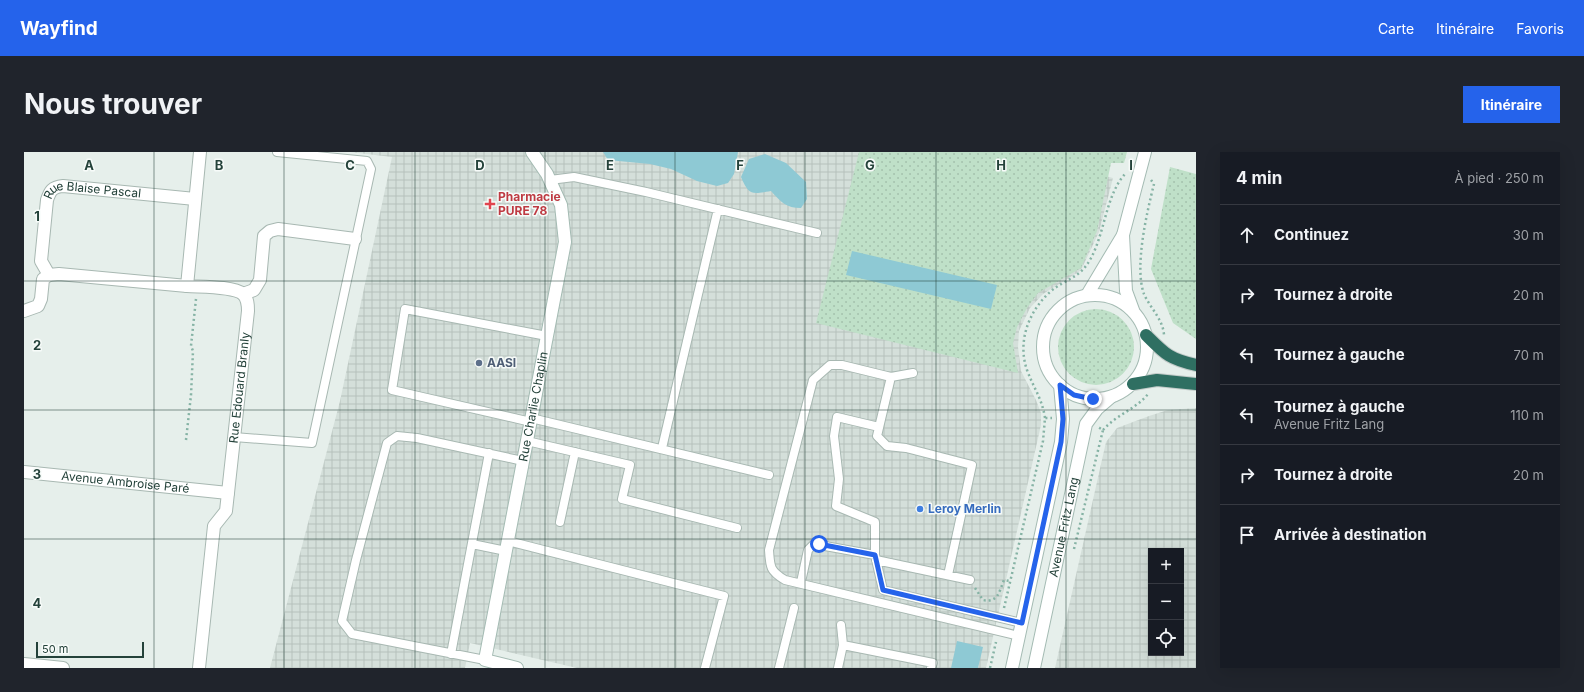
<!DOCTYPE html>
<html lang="fr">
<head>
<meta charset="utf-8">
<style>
	body { margin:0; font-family:Inter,sans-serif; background:#20242c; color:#f1f3f6 }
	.controls { position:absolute; right:12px; bottom:12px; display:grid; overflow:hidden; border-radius:0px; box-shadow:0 4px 16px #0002 }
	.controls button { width:36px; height:36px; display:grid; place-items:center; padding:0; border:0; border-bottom:1px solid #363941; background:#171b24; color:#f1f3f6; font:20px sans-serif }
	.scale { position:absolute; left:12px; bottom:10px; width:108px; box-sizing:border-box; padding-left:4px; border:2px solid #24423a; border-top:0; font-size:11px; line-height:14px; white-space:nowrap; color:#24423a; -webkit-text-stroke:3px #f7fbf9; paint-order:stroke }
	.stop { position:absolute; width:12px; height:12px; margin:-9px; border:3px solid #2563eb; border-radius:50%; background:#fff }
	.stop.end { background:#2563eb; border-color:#fff; box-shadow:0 1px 4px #0008 }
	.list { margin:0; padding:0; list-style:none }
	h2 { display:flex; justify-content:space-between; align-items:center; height:52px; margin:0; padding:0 16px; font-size:17px }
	h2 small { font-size:13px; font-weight:400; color:#9ea1a6 }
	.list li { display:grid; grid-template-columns:26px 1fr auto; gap:12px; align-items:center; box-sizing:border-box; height:60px; padding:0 16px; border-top:1px solid #363941 }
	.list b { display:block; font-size:15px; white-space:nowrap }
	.list p { margin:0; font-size:13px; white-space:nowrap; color:#9ea1a6 }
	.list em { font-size:13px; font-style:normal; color:#9ea1a6 }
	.icon { flex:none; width:22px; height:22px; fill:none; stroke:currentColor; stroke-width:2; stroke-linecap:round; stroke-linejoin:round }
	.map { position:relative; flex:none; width:1172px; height:516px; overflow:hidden; border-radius:0px }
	header { display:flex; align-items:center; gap:24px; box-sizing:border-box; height:56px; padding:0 20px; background:#2563eb; color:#fff }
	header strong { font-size:19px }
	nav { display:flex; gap:22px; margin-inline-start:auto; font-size:14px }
	.intro { display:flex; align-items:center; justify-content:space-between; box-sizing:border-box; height:96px; padding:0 24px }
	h1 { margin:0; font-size:28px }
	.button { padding:10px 18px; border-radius:0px; background:#2563eb; color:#fff; font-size:14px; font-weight:700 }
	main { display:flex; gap:24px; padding:0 24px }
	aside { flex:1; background:#171b24; border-radius:0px; box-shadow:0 4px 16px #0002 }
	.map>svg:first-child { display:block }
	.industrial { fill:url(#industrial-grid); fill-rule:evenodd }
	.grass { fill:url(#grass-dots) }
	.water { fill:#8ec9d4 }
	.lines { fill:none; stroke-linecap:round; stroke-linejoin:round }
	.lane-casing { stroke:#a8b8b2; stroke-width:10 }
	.street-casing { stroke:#a8b8b2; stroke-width:14 }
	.secondary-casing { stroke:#a4bbb3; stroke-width:14 }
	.highway-casing { stroke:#c2cac8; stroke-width:14 }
	.path { stroke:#86b3a5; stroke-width:2.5; stroke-dasharray:2 3; stroke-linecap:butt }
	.lane { stroke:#fff; stroke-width:8 }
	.street { stroke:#fff; stroke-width:12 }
	.secondary { stroke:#fff; stroke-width:12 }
	.highway { stroke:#2f6f62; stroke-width:12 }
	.route { stroke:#2563eb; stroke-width:5 }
	.grid { fill:none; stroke:#24423a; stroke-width:1; stroke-opacity:0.55 }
	.health-dot { fill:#e0444e; stroke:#f7fbf9; stroke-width:1.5 }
	.service-dot { fill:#5c6f8a; stroke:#f7fbf9; stroke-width:1.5 }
	.shop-dot { fill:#3f7fe0; stroke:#f7fbf9; stroke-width:1.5 }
	.labels { text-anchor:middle; stroke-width:3; stroke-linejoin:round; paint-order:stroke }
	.health-label { font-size:12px; font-weight:bold; fill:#be3a42; stroke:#f7fbf9; text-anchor:start }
	.street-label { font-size:12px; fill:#24423a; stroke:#f7fbf9 }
	.service-label { font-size:12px; font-weight:bold; fill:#4e5e75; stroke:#f7fbf9; text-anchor:start }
	.shop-label { font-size:12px; font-weight:bold; fill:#366cbe; stroke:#f7fbf9; text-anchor:start }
	.grid-label { font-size:13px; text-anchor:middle; font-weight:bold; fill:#24423a; stroke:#f7fbf9; stroke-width:3; stroke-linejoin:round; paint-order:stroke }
</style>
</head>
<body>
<header>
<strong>Wayfind</strong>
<nav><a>Carte</a><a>Itinéraire</a><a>Favoris</a></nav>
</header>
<div class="intro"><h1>Nous trouver</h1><a class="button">Itinéraire</a></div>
<main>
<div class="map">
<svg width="1172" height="516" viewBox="0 0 1172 516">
	<defs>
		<pattern id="industrial-grid" width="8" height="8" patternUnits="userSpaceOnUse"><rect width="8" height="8" fill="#d4dfda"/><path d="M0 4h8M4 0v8" fill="none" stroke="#b6c1bc"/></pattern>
		<pattern id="grass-dots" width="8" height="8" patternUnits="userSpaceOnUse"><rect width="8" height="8" fill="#bfe0c8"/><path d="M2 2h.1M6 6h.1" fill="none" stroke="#a4c1ad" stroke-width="1.8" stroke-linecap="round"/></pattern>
	</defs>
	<rect width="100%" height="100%" fill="#e6efeb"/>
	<!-- industrial -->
	<path class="industrial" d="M326,0H992L1089,26L1075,80L1059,114L1056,119L1019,142L1006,156L995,179L994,195L997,219L1012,248L1017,261V273L962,516H553L446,491L441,516H246L316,249L368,5Z
		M1172,256V516H1031L1082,290L1093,276L1125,264L1144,258ZM1127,399H1157V501H1127Z"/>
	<!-- grass -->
	<path class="grass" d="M835,0H1103L1100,11H1087L1073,79L1057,116L1014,141L1003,156L993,175L989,191L994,221L792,171Z
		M1146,15L1172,22V187L1149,171L1127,117Z
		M1034 195a38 38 0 1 1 76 0a38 38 0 1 1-76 0Z"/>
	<!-- water -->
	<path class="water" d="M579,0H714L710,22L704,31L693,34L673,29L647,17L626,12L584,8Z
		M741,2L762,11L782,30L783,47L777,56C762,56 757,50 747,39C728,42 725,44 717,25L725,7Z
		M828,99L973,133L967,157L822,123Z
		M933,489L959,495L954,516H927Z"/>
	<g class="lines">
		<defs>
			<path id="lane" d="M526,28L550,25L622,40L793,81
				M889,221L867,225L818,213H806L789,228L745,398C746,415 746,419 761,428L995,484
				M867,225L853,284L863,294L882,296L948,313L924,423
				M507,266L745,323
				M507,270L368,238L381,157L523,184
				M855,275L813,265L810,284L815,327L812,354L851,370V403L859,438L998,471
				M210,285L288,291L347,17L343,9L253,0
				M503,289L606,313L598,347L713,376
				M638,296L694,57
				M536,370L551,300
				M484,389L700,444L681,516
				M448,392L482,399
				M852,408L946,428
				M777,430L784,398L790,392L851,403
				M819,493L909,511L907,516
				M427,502L465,301
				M461,508L328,482L318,469L332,408L363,291L373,284L393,286L499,309
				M755,516L770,456
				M814,516L819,493L817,473"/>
			<g id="street">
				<path id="s1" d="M25,123L17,109L23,48C26,39 28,35 39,34L171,47"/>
				<path d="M219,142L230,138L236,128L240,84L246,79L254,77L331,87"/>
				<path d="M0,159L14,154L17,147L19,127L25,123L35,122L163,134"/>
				<path id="s2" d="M0,320L204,341"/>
				<path d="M0,512L39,516"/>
				<path id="s3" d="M175,516L190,374L202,359L224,159C224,153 224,147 219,142C209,134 177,135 163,134L176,0"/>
			</g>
			<g id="secondary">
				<path d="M1099,83L1102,139L1109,158"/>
				<path d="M1063,143L1099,83L1121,0"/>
				<circle cx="1071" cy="195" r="52"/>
				<path id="s4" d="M493,516L461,508L541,90L537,53L523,22L508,0"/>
				<path d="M988,516L1037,290L1039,267L1036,233"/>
				<path id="s5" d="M1010,516L1062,272L1073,257L1087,245"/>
			</g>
			<path id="highway" d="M1122,183C1141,202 1145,207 1172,213
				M1109,232L1133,228L1172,232"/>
		</defs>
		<!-- lane casing -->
		<use href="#lane" class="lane-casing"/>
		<!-- street casing -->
		<use href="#street" class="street-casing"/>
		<!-- secondary casing -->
		<use href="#secondary" class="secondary-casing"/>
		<!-- highway casing -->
		<use href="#highway" class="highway-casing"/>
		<!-- path -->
		<path class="path" d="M1127,28L1130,32C1123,60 1110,115 1120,142C1126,156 1139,167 1140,183
			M1021,266C1018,246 1009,235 1003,218C993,189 1005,159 1026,140C1042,126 1056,127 1067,106C1081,80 1082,43 1101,22
			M1079,278C1093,262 1111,258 1124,242
			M162,288L167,243L169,199L167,194L172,147
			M1050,397L1079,278L1074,275
			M951,436L959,448C974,451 975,440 980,428L986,429
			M980,456L1019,289L1021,266H1028
			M966,516L972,490"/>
		<!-- lane -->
		<use href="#lane" class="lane"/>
		<!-- street -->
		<use href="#street" class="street"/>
		<!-- secondary -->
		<use href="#secondary" class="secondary"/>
		<!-- highway -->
		<use href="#highway" class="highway"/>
	</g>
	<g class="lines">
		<!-- route -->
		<path class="route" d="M795,392L851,403L859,438L998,471L1037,290L1039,267L1036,233L1050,243L1069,247"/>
	</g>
	<!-- grid -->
	<path class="grid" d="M130,0V516M260,0V516M391,0V516M521,0V516M651,0V516M781,0V516M912,0V516M1042,0V516M0,129H1172M0,258H1172M0,387H1172"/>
	<!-- markers -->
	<path class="health-dot" d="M464 46h4v4h4v4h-4v4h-4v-4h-4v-4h4z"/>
	<circle class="service-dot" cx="455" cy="211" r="4"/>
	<circle class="shop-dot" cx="896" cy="357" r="4"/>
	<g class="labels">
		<!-- health labels -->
		<g class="health-label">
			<text x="474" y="49">Pharmacie<tspan x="474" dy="14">PURE 78</tspan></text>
		</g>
		<!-- street labels -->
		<g class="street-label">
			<text dy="4" stroke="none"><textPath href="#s1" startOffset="129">Rue Blaise Pascal</textPath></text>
			<text dy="4" stroke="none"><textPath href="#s3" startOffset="286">Rue Edouard Branly</textPath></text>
			<text dy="4" stroke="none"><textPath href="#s4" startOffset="291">Rue Charlie Chaplin</textPath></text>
			<text dy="4" stroke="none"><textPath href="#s2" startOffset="102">Avenue Ambroise Paré</textPath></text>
			<text dy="4" stroke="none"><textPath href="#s5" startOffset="144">Avenue Fritz Lang</textPath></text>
		</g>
		<!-- service labels -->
		<g class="service-label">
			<text x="463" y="215">AASI</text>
		</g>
		<!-- shop labels -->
		<g class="shop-label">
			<text x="904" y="361">Leroy Merlin</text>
		</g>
	</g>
	<g class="grid-label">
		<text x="65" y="18">A</text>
		<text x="195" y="18">B</text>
		<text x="326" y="18">C</text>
		<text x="456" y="18">D</text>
		<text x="586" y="18">E</text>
		<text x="716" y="18">F</text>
		<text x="846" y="18">G</text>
		<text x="977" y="18">H</text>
		<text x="1107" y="18">I</text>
		<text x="13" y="69">1</text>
		<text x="13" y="198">2</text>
		<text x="13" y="327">3</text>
		<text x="13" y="456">4</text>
	</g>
</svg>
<div class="controls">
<button>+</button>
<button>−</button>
<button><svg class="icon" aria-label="locate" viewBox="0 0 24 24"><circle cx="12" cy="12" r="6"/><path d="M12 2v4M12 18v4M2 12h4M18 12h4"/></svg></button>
</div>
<div class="scale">50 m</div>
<div class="stop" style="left:795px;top:392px"></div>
<div class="stop end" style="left:1069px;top:247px"></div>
</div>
<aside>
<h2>4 min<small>À pied · 250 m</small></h2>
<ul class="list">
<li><svg class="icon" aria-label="ahead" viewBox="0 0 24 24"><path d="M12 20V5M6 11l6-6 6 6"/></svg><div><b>Continuez</b></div><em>30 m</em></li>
<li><svg class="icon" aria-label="right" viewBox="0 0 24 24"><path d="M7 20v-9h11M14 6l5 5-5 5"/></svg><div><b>Tournez à droite</b></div><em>20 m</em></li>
<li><svg class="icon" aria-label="left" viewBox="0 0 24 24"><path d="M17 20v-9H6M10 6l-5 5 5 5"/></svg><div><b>Tournez à gauche</b></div><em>70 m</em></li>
<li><svg class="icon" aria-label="left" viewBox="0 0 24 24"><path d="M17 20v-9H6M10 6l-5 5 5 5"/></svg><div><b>Tournez à gauche</b><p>Avenue Fritz Lang</p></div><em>110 m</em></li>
<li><svg class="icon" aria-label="right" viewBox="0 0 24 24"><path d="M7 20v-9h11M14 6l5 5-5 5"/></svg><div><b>Tournez à droite</b></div><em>20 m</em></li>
<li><svg class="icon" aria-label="arrive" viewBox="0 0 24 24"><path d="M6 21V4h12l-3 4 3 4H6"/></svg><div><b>Arrivée à destination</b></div></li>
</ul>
</aside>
</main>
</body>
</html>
